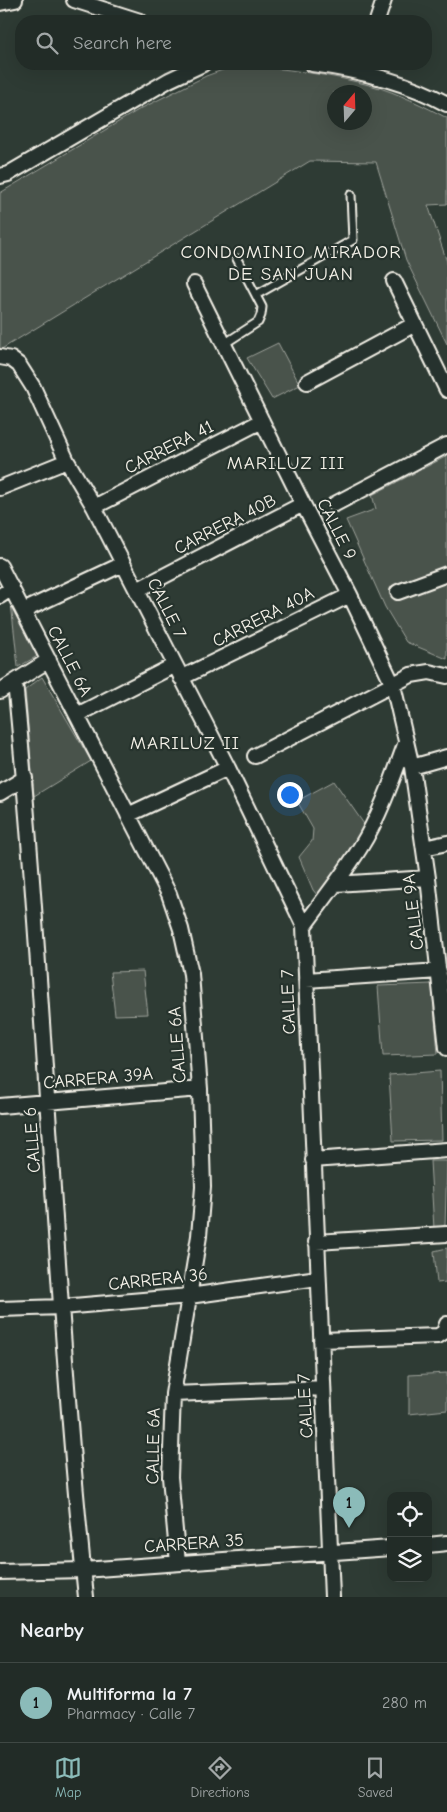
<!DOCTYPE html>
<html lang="en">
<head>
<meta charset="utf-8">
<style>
	body { margin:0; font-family:"Comic Neue",sans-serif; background:#2e3833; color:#f1f3f6 }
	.controls { position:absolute; right:15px; bottom:15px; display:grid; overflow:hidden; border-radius:10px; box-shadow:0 5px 20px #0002 }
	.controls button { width:45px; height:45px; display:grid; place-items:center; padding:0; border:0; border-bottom:1px solid #3f4844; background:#222c27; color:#f1f3f6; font:25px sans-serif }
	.compass { position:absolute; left:327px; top:85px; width:45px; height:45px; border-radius:50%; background:#222c27; box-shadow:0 5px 20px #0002; rotate:19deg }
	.you { position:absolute; left:289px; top:794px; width:18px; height:18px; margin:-12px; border:4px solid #fff; border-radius:50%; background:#1a73e8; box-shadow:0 0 0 8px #1a73e833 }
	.badge { display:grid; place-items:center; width:32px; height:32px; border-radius:50%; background:#8bbbb9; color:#111; font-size:16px; font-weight:700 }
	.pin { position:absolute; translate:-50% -41px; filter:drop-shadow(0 1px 2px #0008) }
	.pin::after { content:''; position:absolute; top:26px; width:18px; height:15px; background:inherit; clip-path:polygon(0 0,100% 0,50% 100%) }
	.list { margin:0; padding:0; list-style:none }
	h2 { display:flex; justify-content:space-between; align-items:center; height:65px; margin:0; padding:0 20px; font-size:21px }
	h2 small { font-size:16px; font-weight:400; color:#a2a7a7 }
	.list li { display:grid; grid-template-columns:32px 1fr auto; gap:15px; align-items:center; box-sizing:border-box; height:80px; padding:0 20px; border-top:1px solid #3f4844 }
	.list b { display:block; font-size:19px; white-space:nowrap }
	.list p { margin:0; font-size:16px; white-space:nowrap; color:#a2a7a7 }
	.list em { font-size:16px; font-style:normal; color:#a2a7a7 }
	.icon { flex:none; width:28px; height:28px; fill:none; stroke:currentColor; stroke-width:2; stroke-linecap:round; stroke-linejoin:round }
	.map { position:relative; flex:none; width:447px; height:1597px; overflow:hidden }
	.search { position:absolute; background:#222c27; box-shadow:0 5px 20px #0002; left:15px; right:15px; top:15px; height:55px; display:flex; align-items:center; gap:12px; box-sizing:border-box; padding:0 18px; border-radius:20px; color:#a2a7a7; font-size:19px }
	.sheet { height:145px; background:#222c27 }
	nav { display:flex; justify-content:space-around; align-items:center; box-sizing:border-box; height:70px; border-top:1px solid #3f4844; background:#222c27; font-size:14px; color:#a2a7a7 }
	nav a { display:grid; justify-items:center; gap:2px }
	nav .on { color:#8bbbb9 }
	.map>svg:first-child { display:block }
	.green { fill:#48524c; stroke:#9ea29a; fill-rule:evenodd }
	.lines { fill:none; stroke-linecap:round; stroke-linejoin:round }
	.lane-casing { stroke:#f4f1e8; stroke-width:11 }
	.street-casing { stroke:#f4f1e8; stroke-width:18 }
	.lane { stroke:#26332d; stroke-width:7 }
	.street { stroke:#26332d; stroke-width:14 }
	.labels { text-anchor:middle; stroke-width:4.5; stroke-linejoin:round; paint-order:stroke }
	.street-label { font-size:18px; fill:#f4f1e8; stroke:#26332d }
	.neighbourhood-label { font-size:19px; letter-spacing:1px; fill:#f4f1e8; stroke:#26332d }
</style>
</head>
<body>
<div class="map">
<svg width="447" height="1597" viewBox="0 0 447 1597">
	<rect width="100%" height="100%" fill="#2e3b34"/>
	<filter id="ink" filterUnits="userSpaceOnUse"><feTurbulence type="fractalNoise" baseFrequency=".02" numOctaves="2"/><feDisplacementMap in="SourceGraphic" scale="10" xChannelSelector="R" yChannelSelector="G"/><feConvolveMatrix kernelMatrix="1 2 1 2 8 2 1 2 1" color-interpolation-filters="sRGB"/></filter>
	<g filter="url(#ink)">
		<!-- green -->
		<path class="green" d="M239,64C284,69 329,74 373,86C398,93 424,106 447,118V204L428,205L447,262V344L406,260L376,162L310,161L0,350V193L140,109L206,76ZM334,92H364V122H334Z
			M278,343L300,385L272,399L247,358Z
			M447,456V659L406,642L385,607L346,520L376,509L372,495Z
			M10,594L41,654L18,667Z
			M42,677L91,761L34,796L25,690Z
			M334,781L366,827L322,901L313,890L299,857L312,841L313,829L297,801Z
			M143,971L148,1014L115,1015L110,972Z
			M432,984L438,1054L383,1056L378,986Z
			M440,1071L442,1140L393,1141L389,1075Z
			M430,1161H447L445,1225L434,1229Z
			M447,1248L446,1282L437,1283L434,1251Z
			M447,1373V1410L409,1414V1375Z"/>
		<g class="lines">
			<defs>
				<path id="lane" d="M256,295L353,240L351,195
					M224,344L258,322L261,315L262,307L237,259"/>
				<path id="street" d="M74,0L140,21
					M0,3L15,0
					M377,21L384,0
					M312,64C358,70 407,82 447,104
					M0,176L8,174L169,80L203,64
					M394,281L447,390
					M194,284L303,504L350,595L393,685L412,767L428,878L447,1048
					M0,357L11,359L19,365L33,387L67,461L94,507L228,768L304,926L332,1597
					M307,382L415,324
					M0,488L67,461
					M335,504L447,445
					M94,507L262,421
					M0,566L169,894L181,929L191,974L200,1089L203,1187L199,1236L173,1394L170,1477L178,1563
					M137,590L303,504
					M398,592L447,574
					M0,596L12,588
					M23,611L123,564
					M181,678L350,595
					M15,682C45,986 54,1293 86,1597
					M0,691L49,660
					M77,715L175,665
					M255,756L411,675L429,672L447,676
					M412,767L447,757
					M0,793L25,778
					M128,815L228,768
					M424,848L447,843
					M336,884L428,878
					M304,926C323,900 343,875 360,848C380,816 393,778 406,742
					M306,980L439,971
					M0,1106L200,1089
					M313,1160L447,1150
					M316,1242L447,1234
					M0,1309L62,1307L189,1296L318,1278
					M321,1340L438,1336L444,1332L447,1324
					M173,1394L323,1388
					M428,1545L447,1543
					M0,1572L83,1570L391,1548"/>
			</defs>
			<!-- lane casing -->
			<use href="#lane" class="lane-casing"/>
			<!-- street casing -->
			<use href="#street" class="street-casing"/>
			<!-- lane -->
			<use href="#lane" class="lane"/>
			<!-- street -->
			<use href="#street" class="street"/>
		</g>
	</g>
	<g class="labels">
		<!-- street labels -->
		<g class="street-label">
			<text transform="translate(169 447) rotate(-27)" y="6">CARRERA 41</text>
			<text transform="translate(225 524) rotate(-27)" y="6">CARRERA 40B</text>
			<text transform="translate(337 529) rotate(63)" y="6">CALLE 9</text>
			<text transform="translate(167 608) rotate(63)" y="6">CALLE 7</text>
			<text transform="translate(263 617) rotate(-27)" y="6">CARRERA 40A</text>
			<text transform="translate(70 661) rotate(63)" y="6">CALLE 6A</text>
			<text transform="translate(413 912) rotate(-97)" y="6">CALLE 9A</text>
			<text transform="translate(288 1002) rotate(-92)" y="6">CALLE 7</text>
			<text transform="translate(177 1045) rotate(-94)" y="6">CALLE 6A</text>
			<text transform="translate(98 1078) rotate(-5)" y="6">CARRERA 39A</text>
			<text transform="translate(32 1140) rotate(-94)" y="6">CALLE 6</text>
			<text transform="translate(158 1279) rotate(-6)" y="6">CARRERA 36</text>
			<text transform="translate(305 1406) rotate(-93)" y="6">CALLE 7</text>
			<text transform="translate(153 1446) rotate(-89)" y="6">CALLE 6A</text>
			<text transform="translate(194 1543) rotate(-4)" y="6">CARRERA 35</text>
		</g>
		<!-- neighbourhood labels -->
		<g class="neighbourhood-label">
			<text x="291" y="258">CONDOMINIO MIRADOR<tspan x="291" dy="22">DE SAN JUAN</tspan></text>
			<text x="286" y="469">MARILUZ III</text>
			<text x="185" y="749">MARILUZ II</text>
		</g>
	</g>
</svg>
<div class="controls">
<button><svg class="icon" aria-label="locate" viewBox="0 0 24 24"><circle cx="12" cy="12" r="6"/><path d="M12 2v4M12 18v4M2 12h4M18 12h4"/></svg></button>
<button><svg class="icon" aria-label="layers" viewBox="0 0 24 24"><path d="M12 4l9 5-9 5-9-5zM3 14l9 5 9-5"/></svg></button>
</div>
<svg class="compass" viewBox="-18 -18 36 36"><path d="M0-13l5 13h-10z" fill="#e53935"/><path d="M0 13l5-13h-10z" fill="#a2a7a7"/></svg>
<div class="you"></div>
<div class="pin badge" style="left:349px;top:1528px">1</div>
<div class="search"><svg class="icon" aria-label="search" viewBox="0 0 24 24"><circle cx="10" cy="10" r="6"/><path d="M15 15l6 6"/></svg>Search here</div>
</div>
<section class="sheet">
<h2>Nearby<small></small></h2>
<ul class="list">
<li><span class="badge">1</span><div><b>Multiforma la 7</b><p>Pharmacy · Calle 7</p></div><em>280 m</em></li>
</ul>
</section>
<nav>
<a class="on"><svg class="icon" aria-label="map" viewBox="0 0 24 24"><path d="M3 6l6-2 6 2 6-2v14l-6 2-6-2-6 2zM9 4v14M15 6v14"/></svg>Map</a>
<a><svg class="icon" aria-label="directions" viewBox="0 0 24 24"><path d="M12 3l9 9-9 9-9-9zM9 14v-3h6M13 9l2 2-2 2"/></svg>Directions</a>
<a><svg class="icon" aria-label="saved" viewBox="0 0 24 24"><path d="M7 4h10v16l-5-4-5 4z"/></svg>Saved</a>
</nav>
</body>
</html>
